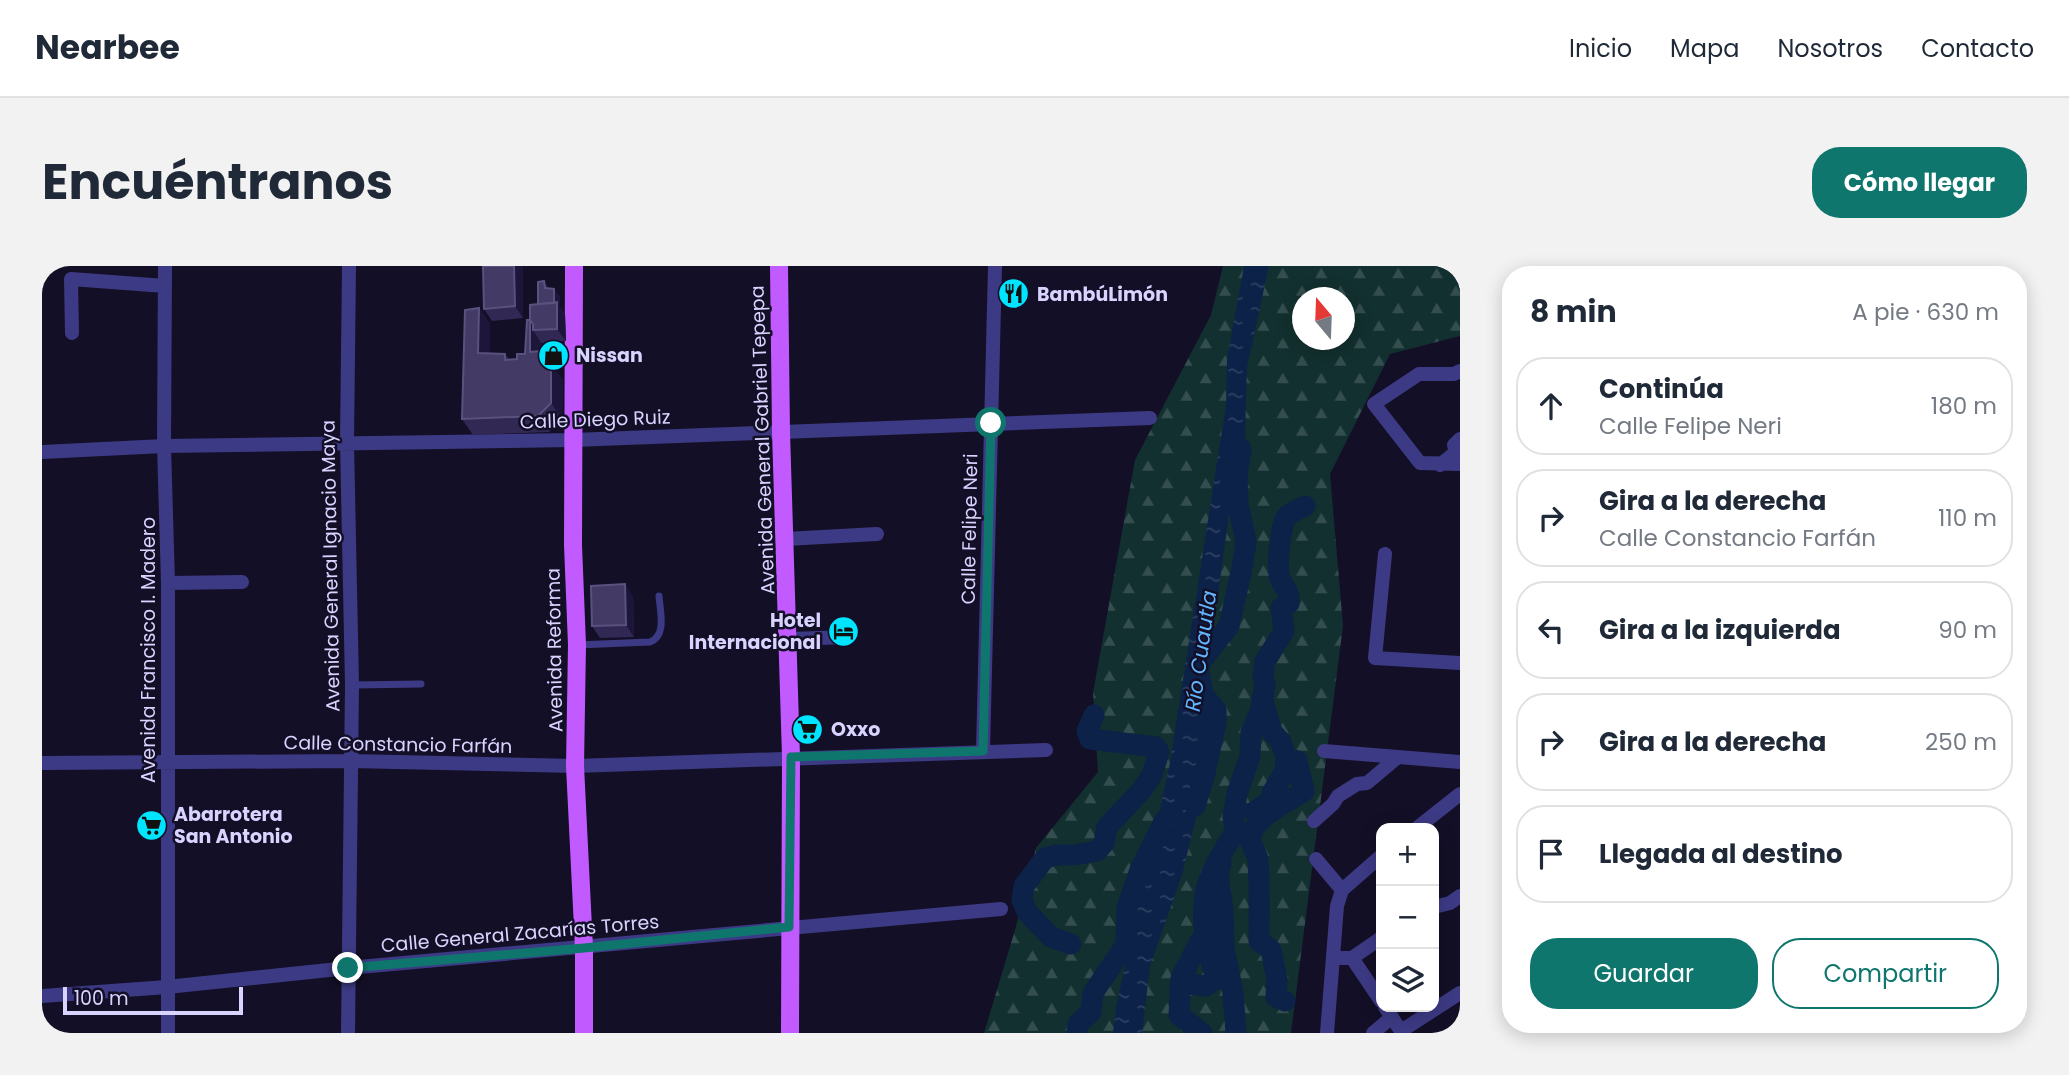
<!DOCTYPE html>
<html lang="es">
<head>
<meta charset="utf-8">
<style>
	body { margin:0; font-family:Poppins,sans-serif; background:#f2f2f3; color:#1f2937 }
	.controls { position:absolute; right:21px; bottom:21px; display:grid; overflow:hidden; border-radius:14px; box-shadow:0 4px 18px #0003 }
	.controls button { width:63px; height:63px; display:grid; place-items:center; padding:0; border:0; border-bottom:2px solid #e0e1e3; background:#fff; color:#1f2937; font:35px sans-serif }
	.compass { position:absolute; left:1250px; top:21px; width:63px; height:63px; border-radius:50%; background:#fff; box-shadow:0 4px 18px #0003; rotate:341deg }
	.scale { position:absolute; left:21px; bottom:18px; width:180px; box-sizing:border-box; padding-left:7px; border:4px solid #d9d4ff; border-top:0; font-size:19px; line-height:24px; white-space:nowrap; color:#d9d4ff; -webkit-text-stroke:5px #130f26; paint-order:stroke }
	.stop { position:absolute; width:21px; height:21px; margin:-16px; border:5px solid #0f766e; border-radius:50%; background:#fff }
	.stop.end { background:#0f766e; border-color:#fff; box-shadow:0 2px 7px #0008 }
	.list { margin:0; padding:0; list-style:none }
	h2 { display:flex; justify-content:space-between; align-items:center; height:91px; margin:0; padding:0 28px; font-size:30px }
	h2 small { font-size:23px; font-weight:400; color:#747a83 }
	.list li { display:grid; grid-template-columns:46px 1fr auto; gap:21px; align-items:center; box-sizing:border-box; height:98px; margin:0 14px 14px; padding:0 14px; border:2px solid #e0e1e3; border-radius:28px }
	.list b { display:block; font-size:26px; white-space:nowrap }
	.list p { margin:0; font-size:23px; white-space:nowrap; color:#747a83 }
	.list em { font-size:23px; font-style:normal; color:#747a83 }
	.actions { display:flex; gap:14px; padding:21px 28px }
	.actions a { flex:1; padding:16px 0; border:2px solid #0f766e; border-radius:28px; text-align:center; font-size:24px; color:#0f766e }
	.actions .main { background:#0f766e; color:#fff }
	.icon { flex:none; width:38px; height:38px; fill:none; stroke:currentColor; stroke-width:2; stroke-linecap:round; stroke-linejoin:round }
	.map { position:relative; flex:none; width:1418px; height:767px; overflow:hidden; border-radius:28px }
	header { display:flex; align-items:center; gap:42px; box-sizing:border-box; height:98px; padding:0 35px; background:#fff; border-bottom:2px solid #e0e1e3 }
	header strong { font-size:33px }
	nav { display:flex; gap:38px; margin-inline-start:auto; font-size:24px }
	.intro { display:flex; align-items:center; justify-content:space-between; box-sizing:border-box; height:168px; padding:0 42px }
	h1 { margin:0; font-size:49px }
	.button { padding:18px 32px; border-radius:28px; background:#0f766e; color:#fff; font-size:24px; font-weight:700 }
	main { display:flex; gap:42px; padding:0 42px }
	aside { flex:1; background:#fff; border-radius:28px; box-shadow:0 4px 18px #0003 }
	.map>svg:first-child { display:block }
	.forest { fill:url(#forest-firs); fill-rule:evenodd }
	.water { fill:url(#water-ripples) }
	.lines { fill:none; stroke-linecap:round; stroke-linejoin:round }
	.river { stroke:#0c2248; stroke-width:21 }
	.lane { stroke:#3d3a85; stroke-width:7 }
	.street { stroke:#3d3a85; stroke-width:14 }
	.primary { stroke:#c25bff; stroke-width:18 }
	.wall { fill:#312854 }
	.shaded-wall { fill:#1d163a }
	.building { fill:#433a66; stroke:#5a527e; stroke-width:2 }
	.route { stroke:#0f766e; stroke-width:9 }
	.labels { text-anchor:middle; stroke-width:5; stroke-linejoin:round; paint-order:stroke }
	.poi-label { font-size:19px; font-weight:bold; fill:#d9d4ff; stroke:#130f26; text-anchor:start }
	.street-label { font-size:19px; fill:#d9d4ff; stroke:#130f26 }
	.water-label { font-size:21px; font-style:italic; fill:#62b6ff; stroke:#130f26 }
</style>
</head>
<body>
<header>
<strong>Nearbee</strong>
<nav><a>Inicio</a><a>Mapa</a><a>Nosotros</a><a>Contacto</a></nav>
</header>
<div class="intro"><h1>Encuéntranos</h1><a class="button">Cómo llegar</a></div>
<main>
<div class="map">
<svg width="1418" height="767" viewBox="0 0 1418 767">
	<defs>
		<pattern id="forest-firs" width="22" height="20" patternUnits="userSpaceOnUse" patternTransform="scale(1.75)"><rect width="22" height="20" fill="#12302f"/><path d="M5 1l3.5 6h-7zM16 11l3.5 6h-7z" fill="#344d4e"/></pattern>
		<pattern id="water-ripples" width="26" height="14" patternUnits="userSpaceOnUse" patternTransform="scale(1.75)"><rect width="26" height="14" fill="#0c2248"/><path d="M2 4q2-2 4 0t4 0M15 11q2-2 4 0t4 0" fill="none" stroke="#2f4163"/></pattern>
	</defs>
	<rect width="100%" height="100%" fill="#130f26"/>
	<!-- forest -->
	<path class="forest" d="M1181,0H1418V70L1348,88L1288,208L1301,360L1249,767H942L973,664L994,582L1056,506L1051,427L1093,194L1169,49ZM1260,32H1302V74H1260Z"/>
	<!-- water -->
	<path class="water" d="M1202,0H1227L1205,101L1203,170L1189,235L1165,407L1166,441L1161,524L1140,609L1108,700L1100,767H1071L1074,741L1128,497L1184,139L1185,93Z"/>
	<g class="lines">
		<!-- river -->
		<path class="river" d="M1153,540L1162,511L1174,456V444L1161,429L1156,399L1187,360L1199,307L1204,276L1196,238L1195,208L1199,183L1194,178L1192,169
			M1212,546L1229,534L1230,527L1243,505L1244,492L1239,476L1230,466L1220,432
			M1179,597L1176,610L1181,644L1182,682L1191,727L1194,767
			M1029,678L1009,671L985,646L980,634L982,620L1003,592L1015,589H1032L1055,585L1062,577L1065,561L1099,525L1110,509L1117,486L1114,481L1048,473L1045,465L1052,449
			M1138,722L1148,718L1164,720L1174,713L1164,677L1166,660
			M1243,735L1234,731L1235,713L1229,684L1217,675C1217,648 1218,621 1216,594C1215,585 1206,578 1209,569C1216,549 1246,536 1262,525L1255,495L1244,492
			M1035,767L1036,758L1049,746L1051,727L1084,678L1085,642L1098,604L1123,554
			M1160,767L1137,749L1139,712L1157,677L1163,669C1157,620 1170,604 1194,564L1191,551L1195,528L1208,490L1209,466L1218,446L1223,419L1221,410L1223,395L1242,365L1239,342L1247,337C1247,320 1242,324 1238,312C1234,302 1239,258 1244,251C1249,246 1257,243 1263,240"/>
		<!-- lane -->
		<path class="lane" d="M535,379L608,376C625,370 618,345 617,330
			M311,419L379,418"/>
		<!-- street -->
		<path class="street" d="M123,0L122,180L126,317V767
			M30,67L29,13L123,20
			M1418,105L1412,108H1377L1332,138L1378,197L1418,198
			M0,186L122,180L531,174L1108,152
			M1398,199L1414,186L1412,179L1418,173
			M744,273L835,268
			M1343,288L1333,392L1418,397
			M126,317L200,316
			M747,373L807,371
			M941,485L953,0
			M1282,485L1418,496
			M0,497L309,495L533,500L1004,484
			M1272,555L1291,538L1296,530L1315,518L1325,517L1356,491
			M1375,562L1418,528
			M1274,593L1300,624
			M1392,641L1408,637L1418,630
			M1291,692H1310L1339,672
			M1310,692L1339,735
			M0,730L125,721L306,702L959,643
			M1343,741L1359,765L1418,727
			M306,767L310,419L305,176L307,0
			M1285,767L1295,640L1300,624L1339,590
			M1331,767L1350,751"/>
		<!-- primary -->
		<path class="primary" d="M532,0L531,279L535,379L533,500L542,682V767
			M737,0L739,166L749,491L748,767"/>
	</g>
	<!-- wall -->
	<path class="wall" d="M441,0H479L481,2V52L450,55L442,43Z
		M502,15L507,23H512L518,31L517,40L523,48L524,75L499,77V86L521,114L520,153L507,166L431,169L420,153L437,42L448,58L447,87L463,88L467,93H475L483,88L488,54L496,38Z
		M591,330L592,371L558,372L550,360Z"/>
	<!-- shaded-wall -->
	<path class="shaded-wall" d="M472,0H479L481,2V52L473,40Z
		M512,23L518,31L517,40L523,48L524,75L515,63L511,41Z
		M437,42L448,58L447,103L436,87Z
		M488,54L496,64H491L499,77V102L488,86Z
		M509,98L521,114L520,153L509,137Z
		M583,318L591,330L592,371L584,359Z"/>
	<!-- building -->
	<path class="building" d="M441,0H472L473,40L442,43Z
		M502,15L503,22L512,23V37L496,38V16Z
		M515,36V63L491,64V58L488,54V39Z
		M437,42L436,87L463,88V94L475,93V88H483L485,54H488V86L499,85L509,98V137L496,150L420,153L423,44Z
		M583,318L584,359L550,360L549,320Z"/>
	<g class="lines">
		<!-- route -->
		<path class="route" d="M306,702L542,682L747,661L749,491L941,485L949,157"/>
	</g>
	<!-- icons -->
	<defs>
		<symbol id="restaurant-disc" viewBox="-11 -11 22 22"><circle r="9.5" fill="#00e5ff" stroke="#130f26"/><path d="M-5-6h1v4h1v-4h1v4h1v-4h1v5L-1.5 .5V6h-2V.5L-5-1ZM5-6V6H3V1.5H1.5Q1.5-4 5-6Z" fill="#111"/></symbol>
		<symbol id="shop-disc" viewBox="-11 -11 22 22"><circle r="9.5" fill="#00e5ff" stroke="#130f26"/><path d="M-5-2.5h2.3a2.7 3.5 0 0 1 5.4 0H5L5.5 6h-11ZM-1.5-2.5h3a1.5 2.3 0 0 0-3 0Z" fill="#111"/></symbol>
		<symbol id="hotel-disc" viewBox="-11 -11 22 22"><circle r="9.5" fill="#00e5ff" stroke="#130f26"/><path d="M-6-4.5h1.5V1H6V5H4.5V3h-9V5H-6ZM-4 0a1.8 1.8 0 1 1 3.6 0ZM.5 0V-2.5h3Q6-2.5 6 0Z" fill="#111"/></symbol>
		<symbol id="supermarket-disc" viewBox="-11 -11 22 22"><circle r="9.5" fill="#00e5ff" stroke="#130f26"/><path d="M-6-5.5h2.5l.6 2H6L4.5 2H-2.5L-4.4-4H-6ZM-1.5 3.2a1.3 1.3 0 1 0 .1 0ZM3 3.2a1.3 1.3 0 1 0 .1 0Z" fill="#111"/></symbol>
	</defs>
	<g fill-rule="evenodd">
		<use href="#restaurant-disc" x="954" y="10" width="35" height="35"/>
		<use href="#shop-disc" x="494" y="72" width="35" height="35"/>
		<use href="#hotel-disc" x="784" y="348" width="35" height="35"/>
		<use href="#supermarket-disc" x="748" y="446" width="35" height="35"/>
		<use href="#supermarket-disc" x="92" y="542" width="35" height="35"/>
	</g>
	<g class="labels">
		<!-- poi labels -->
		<g class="poi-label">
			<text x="995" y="35">BambúLimón</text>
			<text x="534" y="96">Nissan</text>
			<text x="779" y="361" text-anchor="end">Hotel<tspan x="779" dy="22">Internacional</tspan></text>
			<text x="789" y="470">Oxxo</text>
			<text x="132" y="555">Abarrotera<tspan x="132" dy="22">San Antonio</tspan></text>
		</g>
		<!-- street labels -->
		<g class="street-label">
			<text transform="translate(553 153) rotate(-2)" y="7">Calle Diego Ruiz</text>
			<text transform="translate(720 174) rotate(-92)" y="7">Avenida General Gabriel Tepepa</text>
			<text transform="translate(927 263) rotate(-89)" y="7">Calle Felipe Neri</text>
			<text transform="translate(288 300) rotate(-91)" y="7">Avenida General Ignacio Maya</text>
			<text transform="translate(106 384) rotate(-90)" y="7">Avenida Francisco I. Madero</text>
			<text transform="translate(512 384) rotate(-91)" y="7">Avenida Reforma</text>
			<text transform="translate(356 478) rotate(1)" y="7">Calle Constancio Farfán</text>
			<text transform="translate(478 667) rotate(-5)" y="7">Calle General Zacarías Torres</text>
		</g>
		<!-- water labels -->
		<g class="water-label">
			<text transform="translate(1159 385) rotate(-82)" y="7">Río Cuautla</text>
		</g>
	</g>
</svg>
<div class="controls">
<button>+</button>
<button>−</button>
<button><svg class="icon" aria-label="layers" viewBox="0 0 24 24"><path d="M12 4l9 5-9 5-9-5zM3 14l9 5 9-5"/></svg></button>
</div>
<svg class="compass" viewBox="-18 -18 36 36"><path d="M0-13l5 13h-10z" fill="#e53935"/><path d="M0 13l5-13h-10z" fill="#747a83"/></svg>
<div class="scale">100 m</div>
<div class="stop" style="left:949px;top:157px"></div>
<div class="stop end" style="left:306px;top:702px"></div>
</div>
<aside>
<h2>8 min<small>A pie · 630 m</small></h2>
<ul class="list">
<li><svg class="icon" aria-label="ahead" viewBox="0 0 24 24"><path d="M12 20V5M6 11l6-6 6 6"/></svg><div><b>Continúa</b><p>Calle Felipe Neri</p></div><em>180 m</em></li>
<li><svg class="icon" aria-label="right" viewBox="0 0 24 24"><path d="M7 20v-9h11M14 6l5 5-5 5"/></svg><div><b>Gira a la derecha</b><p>Calle Constancio Farfán</p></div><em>110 m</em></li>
<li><svg class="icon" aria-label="left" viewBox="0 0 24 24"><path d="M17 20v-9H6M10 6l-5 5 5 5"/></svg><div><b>Gira a la izquierda</b></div><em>90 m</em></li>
<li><svg class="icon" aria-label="right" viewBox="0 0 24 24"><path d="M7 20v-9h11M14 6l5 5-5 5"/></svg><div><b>Gira a la derecha</b></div><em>250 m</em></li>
<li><svg class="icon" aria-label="arrive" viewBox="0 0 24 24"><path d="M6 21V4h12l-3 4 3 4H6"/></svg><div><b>Llegada al destino</b></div></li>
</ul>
<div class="actions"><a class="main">Guardar</a><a>Compartir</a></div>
</aside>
</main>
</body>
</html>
